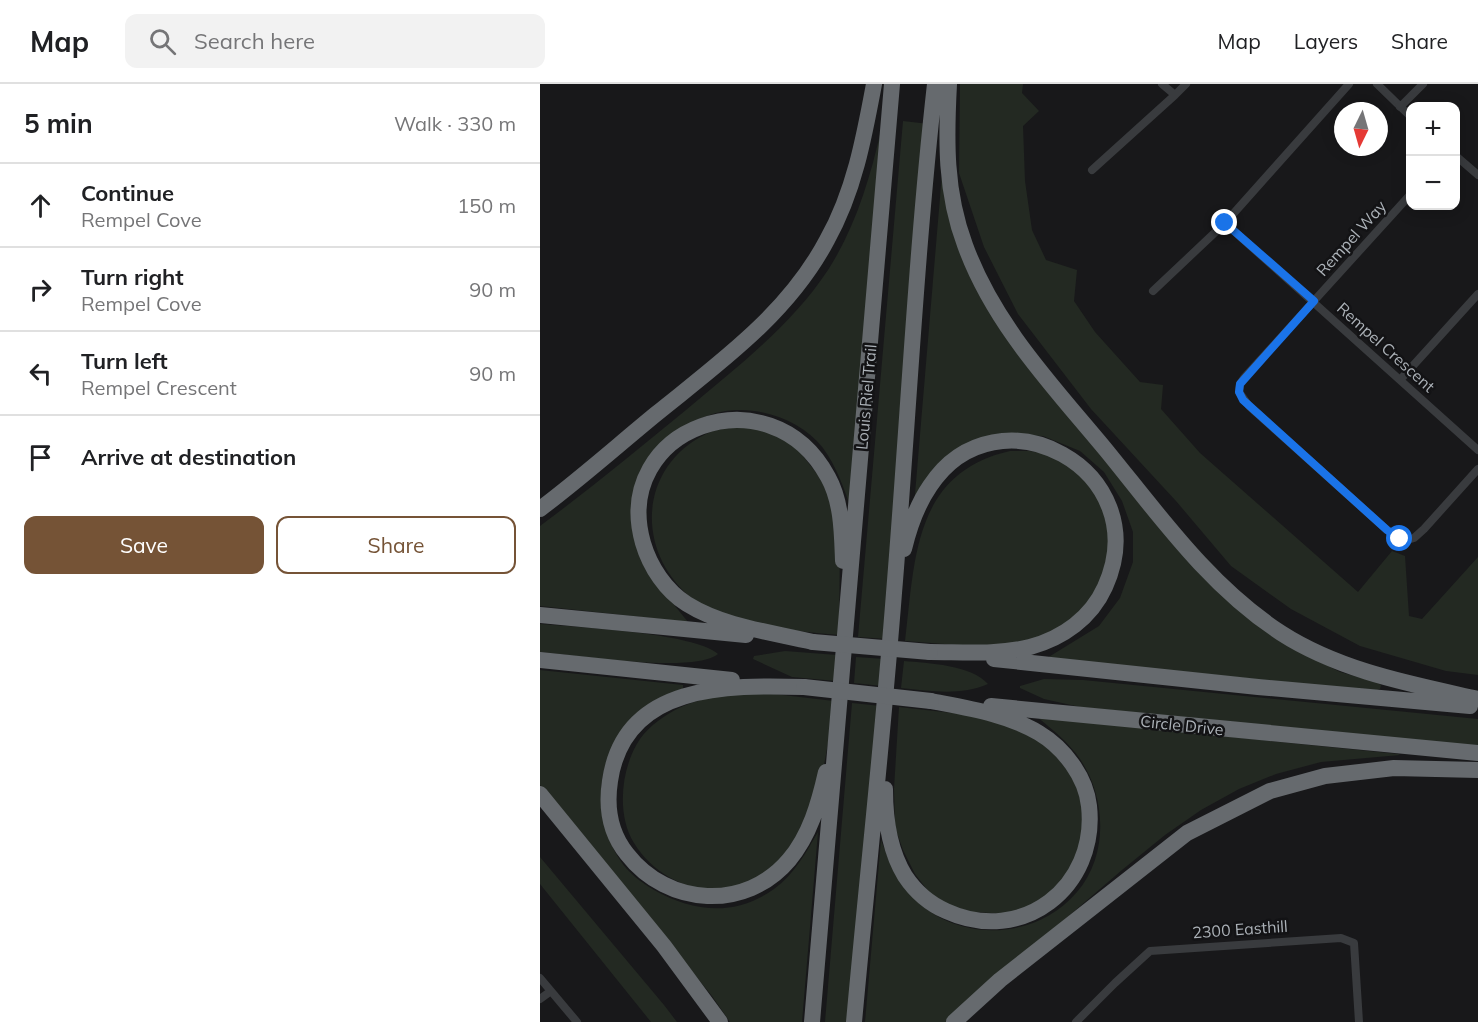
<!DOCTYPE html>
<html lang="en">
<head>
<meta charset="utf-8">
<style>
	body { margin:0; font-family:Mulish,sans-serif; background:#f2f2f2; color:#202124 }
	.controls { position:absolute; right:18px; top:18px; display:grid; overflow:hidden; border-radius:12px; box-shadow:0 3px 15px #0003 }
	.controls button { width:54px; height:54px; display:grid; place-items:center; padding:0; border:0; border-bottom:2px solid #e0e0e0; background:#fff; color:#202124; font:30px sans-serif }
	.compass { position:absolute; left:794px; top:18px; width:54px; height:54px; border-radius:50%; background:#fff; box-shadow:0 3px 15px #0003; rotate:185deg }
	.stop { position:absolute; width:18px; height:18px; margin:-14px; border:4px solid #1a73e8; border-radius:50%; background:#fff }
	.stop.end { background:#1a73e8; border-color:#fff; box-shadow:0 2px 6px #0008 }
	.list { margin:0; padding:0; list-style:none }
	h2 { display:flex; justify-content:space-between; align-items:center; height:78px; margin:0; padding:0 24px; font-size:26px }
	h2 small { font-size:20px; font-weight:400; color:#757577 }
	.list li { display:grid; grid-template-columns:39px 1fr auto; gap:18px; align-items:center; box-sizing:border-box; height:84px; padding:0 24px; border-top:2px solid #e0e0e0 }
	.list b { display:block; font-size:22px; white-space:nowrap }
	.list p { margin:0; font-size:20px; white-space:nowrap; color:#757577 }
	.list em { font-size:20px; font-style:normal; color:#757577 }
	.actions { display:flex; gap:12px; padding:18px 24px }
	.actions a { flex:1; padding:14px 0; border:2px solid #755336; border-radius:12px; text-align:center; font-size:21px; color:#755336 }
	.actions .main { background:#755336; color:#fff }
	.icon { flex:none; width:33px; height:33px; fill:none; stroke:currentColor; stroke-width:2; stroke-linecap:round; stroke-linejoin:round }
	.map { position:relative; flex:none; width:938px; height:938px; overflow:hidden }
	header { display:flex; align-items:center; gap:36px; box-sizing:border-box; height:84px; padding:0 30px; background:#fff; border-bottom:2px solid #e0e0e0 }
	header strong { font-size:28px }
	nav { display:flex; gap:33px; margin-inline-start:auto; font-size:21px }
	.search { width:420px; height:54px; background:#f2f2f2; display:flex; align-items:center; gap:15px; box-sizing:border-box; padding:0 21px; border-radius:12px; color:#757577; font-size:22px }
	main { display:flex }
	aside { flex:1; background:#fff }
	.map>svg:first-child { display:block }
	.green { fill:#232922 }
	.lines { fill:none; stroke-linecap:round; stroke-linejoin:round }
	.minor { stroke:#393b3e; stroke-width:8 }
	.motorway { stroke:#666a6e; stroke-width:16 }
	.motorway-bridge { stroke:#666a6e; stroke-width:16 }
	.route { stroke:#1a73e8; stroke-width:8 }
	.labels { text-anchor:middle; stroke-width:5; stroke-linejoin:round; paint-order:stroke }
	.street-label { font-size:16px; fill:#acb2b8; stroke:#131315 }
</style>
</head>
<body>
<header>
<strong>Map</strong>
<div class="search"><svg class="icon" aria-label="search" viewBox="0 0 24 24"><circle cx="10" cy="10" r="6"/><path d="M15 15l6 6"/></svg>Search here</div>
<nav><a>Map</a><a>Layers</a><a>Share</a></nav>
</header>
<main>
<aside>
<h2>5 min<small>Walk · 330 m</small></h2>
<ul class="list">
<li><svg class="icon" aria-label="ahead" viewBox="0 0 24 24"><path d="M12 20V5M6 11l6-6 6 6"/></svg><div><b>Continue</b><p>Rempel Cove</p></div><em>150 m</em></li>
<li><svg class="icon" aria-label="right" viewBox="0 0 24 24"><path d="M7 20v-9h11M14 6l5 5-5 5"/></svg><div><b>Turn right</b><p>Rempel Cove</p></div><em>90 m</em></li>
<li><svg class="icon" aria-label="left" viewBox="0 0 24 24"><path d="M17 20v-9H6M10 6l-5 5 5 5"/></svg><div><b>Turn left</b><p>Rempel Crescent</p></div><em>90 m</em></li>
<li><svg class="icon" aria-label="arrive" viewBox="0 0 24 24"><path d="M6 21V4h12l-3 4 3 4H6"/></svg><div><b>Arrive at destination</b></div></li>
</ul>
<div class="actions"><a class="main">Save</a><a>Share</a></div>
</aside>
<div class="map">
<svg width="938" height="938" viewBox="0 0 938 938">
	<rect width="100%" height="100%" fill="#18181a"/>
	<!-- green -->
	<path class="green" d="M420,0H483L482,9L499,27L483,42L485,97L492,146L506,176L537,186L534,217L555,248L600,298L623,301L621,325L660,369L818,508L852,467L865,472L869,532L882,535L938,473V591L906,587L820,562L751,525L691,482L636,417L551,325L478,230L444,163L419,89Z
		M363,37L389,40L347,555L318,553Z
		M341,46L312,427C304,405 297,383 283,364C256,330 202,316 162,334C149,340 116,375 104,387L110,491L148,538L0,522V442C50,405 98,365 146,326C197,283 251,242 288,186C315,144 330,95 341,46Z
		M404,66L424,167L518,316L750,563L800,588L836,598L841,601L840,605L834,607L507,574L559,542L580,514L593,478V448L582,417L564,388L540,367L503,352L468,351L435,360L374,422Z
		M216,343L251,357L286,401L300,454L299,551C256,547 190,543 154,516C95,470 97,384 166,350C181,342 200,344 216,343Z
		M470,367H489L507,370L544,389L573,445L558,513L503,557L443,563L365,557C375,476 373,389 470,367Z
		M0,540C35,543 156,549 178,570C154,590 35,571 0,568Z
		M245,567L297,571L296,597L252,593L213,575L214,572Z
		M316,573L345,575L342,602L314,599Z
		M364,577C388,579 432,581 448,600C420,612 391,607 361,604Z
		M0,586L143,601V604C126,618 110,632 94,645C87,650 77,656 73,663C65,676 61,696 61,711C62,734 67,757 80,776C88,789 101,798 114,806C153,828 195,833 234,805C254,791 266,768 278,748L262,938H190L172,912L0,701Z
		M504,595L543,596L938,635V662L540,623L504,615L480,604V602Z
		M192,609L234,610L294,617C288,659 283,707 263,745C252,768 231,787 208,798C167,817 118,798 94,759C76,730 81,683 100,655C109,642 125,631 139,624C156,616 174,613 192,609Z
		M312,619L341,622L312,938H285Z
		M359,623L448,633L503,656L540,702L546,751L519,806L472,830L432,828L409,821L389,808L375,790L363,766L355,743L354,705Z
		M497,633L858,670L860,671L781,678L736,690L699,705L661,726L625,751L582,786L406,938H325L341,756C348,774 355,793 368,808C411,859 494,859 537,808C569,771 566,713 540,675C529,659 512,645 497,633Z
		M0,773L124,921L137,938H111L0,800Z"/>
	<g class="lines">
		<!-- minor -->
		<path class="minor" d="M622,0L635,11L646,0
			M809,0L685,139L938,366
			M837,0L870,32
			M860,23L883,0
			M916,72L938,91
			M552,86L635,11
			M870,111L704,294L700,300L699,308L709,322L847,446L864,457L874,454L884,445L938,385
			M613,207L685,139
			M860,296L938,210
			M0,894L37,938
			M0,915L11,907
			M536,938L575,899L610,867L801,854L814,859L819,938"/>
		<!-- motorway -->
		<path class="motorway" d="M409,0C406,56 405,108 425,161C454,241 513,302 566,366C619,431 669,502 741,549C800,587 871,600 938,615
			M0,425C40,395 77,362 116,330C179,279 248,230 287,156C314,108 324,54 334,0
			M364,465C369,444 377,421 390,402C457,300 618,386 565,503C551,534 523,554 490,563C458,571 423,568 390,568
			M0,531L206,551
			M273,558C231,548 184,543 147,520C126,507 110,483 103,459C70,344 230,285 288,393C302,418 302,450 303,477
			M454,575L718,603L930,622
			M0,576L192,596
			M264,603C188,601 84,599 70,697C66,723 70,749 87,770C128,823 206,827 249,776C270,751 279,719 286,688
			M451,622L938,669
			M345,705C345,734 349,766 365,792C375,807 390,820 406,827C482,862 558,803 549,722C546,693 524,664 499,649C467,630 427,624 391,617
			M0,710L124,862L180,938
			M272,938L352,0
			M314,938C327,795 343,652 354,509C368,339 376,169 395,0
			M414,938L460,896L647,749L730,707L785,692L854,684L938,686"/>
		<!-- motorway-bridge -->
		<path class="motorway-bridge" d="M273,558L390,568
			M264,603L391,617"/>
	</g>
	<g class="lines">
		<!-- route -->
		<path class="route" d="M685,139L774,217L700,300L699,308L703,316L847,446L860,455"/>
	</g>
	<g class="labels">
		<!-- street labels -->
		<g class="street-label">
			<text transform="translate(811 154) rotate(-48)" y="6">Rempel Way</text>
			<text transform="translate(846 263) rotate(42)" y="6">Rempel Crescent</text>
			<text transform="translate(326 313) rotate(-85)" y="6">Louis Riel Trail</text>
			<text transform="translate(642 641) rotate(6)" y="6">Circle Drive</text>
			<text transform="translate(700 845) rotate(-4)" y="6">2300 Easthill</text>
		</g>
	</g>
</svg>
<div class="controls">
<button>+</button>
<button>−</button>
</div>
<svg class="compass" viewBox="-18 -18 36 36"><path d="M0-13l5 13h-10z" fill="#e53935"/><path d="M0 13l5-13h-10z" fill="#757577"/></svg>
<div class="stop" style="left:860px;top:455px"></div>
<div class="stop end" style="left:685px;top:139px"></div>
</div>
</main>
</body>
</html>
